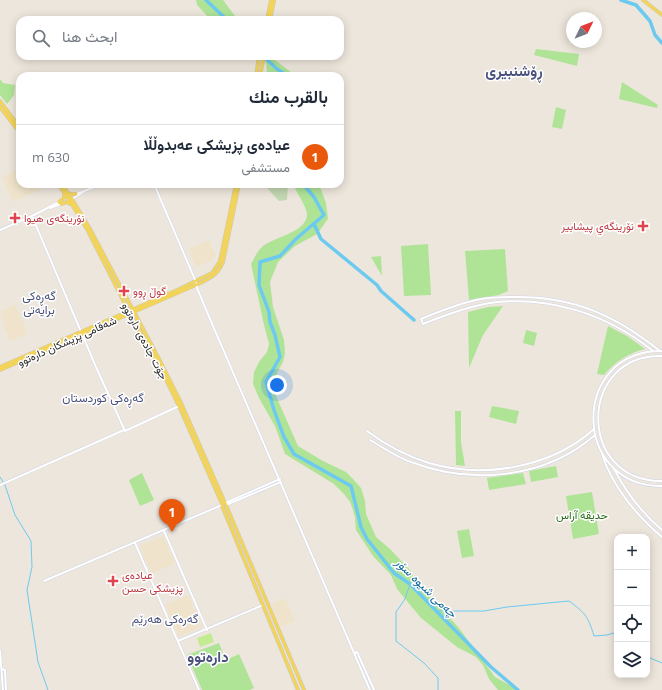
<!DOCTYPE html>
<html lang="ar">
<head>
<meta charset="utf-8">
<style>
	body { margin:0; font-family:"Open Sans",Vazirmatn,sans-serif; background:#f6f6f7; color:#1f2937; direction:rtl }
	.controls { position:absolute; right:12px; bottom:12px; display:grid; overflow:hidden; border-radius:8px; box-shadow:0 2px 10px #0003 }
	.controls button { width:36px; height:36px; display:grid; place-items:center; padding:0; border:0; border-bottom:1px solid #e0e1e3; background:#fff; color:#1f2937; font:20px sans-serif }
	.compass { position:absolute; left:566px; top:12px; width:36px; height:36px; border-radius:50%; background:#fff; box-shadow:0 2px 10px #0003; rotate:47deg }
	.you { position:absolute; left:277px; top:385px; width:14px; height:14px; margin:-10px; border:3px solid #fff; border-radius:50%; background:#1a73e8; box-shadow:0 0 0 6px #1a73e833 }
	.badge { display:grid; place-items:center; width:26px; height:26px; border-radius:50%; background:#ea580c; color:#fff; font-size:13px; font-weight:700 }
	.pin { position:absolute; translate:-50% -33px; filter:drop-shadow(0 1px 2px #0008) }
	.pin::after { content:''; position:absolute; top:21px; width:14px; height:12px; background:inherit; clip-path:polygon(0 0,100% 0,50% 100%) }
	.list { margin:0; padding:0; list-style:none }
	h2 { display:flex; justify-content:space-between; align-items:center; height:52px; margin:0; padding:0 16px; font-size:17px }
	h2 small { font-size:13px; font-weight:400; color:#747a83 }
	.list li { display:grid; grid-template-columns:26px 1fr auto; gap:12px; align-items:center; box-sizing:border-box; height:64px; padding:0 16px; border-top:1px solid #e0e1e3 }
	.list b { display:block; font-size:15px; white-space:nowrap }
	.list p { margin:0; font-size:13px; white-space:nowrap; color:#747a83 }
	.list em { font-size:13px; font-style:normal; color:#747a83 }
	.icon { flex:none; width:22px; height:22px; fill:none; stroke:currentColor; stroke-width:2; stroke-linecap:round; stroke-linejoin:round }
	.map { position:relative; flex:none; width:662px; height:690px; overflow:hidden; direction:ltr }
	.search { position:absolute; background:#fff; box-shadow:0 2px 10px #0003; left:16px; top:16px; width:328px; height:44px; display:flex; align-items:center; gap:10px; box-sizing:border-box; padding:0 14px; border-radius:12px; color:#747a83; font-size:15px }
	.panel { position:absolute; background:#fff; box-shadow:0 2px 10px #0003; left:16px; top:72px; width:328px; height:116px; border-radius:12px; direction:rtl }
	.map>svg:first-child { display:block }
	.education { fill:#efe4cb }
	.green { fill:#afe497 }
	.cemetery { fill:#c3d7b3 }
	.pitch { fill:#c3ec92 }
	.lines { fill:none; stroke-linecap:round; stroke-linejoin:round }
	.stream { stroke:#6ccaf1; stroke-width:1 }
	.river { stroke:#6ccaf1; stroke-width:3.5 }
	.minor-casing { stroke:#d1d4e3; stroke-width:3 }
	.major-casing { stroke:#c8c8c8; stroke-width:4 }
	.minor { stroke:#fff; stroke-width:2 }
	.major { stroke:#f3d45a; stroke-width:3 }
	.health-dot { fill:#e0444e; stroke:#fff; stroke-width:1.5 }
	.labels { text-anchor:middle; stroke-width:3; stroke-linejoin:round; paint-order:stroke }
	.health-label { font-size:11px; fill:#be3a42; stroke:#fff; text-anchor:start }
	.street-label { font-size:11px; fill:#2a2a2a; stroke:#fff }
	.park-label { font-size:11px; fill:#276918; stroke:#fff }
	.neighbourhood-label { font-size:12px; fill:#49517c; stroke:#fff }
	.water-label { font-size:12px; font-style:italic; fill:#0b669e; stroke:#fff }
	.district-label { font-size:15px; font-weight:bold; fill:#49517c; stroke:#fff }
</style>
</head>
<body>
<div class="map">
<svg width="662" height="690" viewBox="0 0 662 690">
	<rect width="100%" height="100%" fill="#ede6dc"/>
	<!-- education -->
	<path class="education" d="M20,168V184H35L40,190L13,202L2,177Z
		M209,240L216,256L212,257L213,260L196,267L189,249Z
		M15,304L28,333L10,341L3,326L4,322L0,311Z
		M163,536L175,563L152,574L139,546Z
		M188,595L202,627L179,637L165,605Z
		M285,598L295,621L280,627L271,604Z"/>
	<!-- green -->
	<path class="green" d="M196,0H223L238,20H211L197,5Z
		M536,49L579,54L577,66L534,55Z
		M260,56L271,57L296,76H271L267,73L266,62Z
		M0,79L3,83L15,85L14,95L7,104L0,95Z
		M622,82L658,105L657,108L619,99Z
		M556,107L566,110L562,129L552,127Z
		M293,184H319L326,203L328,219L317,234L295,246L278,262L270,282L273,307L284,340L285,353L283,362L277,373L274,385L276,396L298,446L323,461L346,472L353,479L361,488L365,501L366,514L376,537L390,549L409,569L416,581L459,628L495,677L519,690H498L489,679L483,665L476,657L457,647L421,618L397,589L391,575L373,556L356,530L355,517L352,507L350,502L344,494L334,484L285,454L275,426L259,398L253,384L254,372L259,362L267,352L269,344L264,325L251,264C255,257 257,251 263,246C275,237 306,232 307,215C308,209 296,192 293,184Z
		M428,244L431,295L404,296L401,246Z
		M505,249L508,291L499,295L469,300L465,251Z
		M381,256L382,276L371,257Z
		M503,306L483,335L469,368L468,312L488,307Z
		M608,326L627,336L645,349C628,353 615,362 604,375L597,374Z
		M526,330L537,333L534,346L523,343Z
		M492,406L519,411L516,424L489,417Z
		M455,411H461V442L465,466L456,465Z
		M556,466L558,477L531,482L529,471Z
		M142,473L154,500L140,506L129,480Z
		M523,473L526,484L489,490L487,478Z
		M592,492L599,534L573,539L566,496Z
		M469,529L474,556L462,558L457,531Z
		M219,643L226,660L239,654L254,688L250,690H202L187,655Z"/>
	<!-- cemetery -->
	<path class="cemetery" d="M266,184H288L287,200L279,201L267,188Z"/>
	<!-- pitch -->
	<path class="pitch" d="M211,633L214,642L200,647L197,638Z"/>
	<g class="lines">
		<!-- stream -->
		<path class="stream" d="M0,477L5,485L15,515L31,541L32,567L27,590L38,662L48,690
			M410,584L405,599L396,612V641L424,663L438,678V690
			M436,611H484L507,607L569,601C585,613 588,616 594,636L607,635L617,632
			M647,648L650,658L662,663"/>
		<!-- river -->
		<path class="river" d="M206,0L227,20
			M621,0L636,5L650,21L655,35L662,43
			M263,56L277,69L288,76
			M303,184L314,197L324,215L297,238L280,256L260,262L259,285L269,312L270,322L275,335L280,357L266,382L274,410L284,437L294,454L351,486L361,527L367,539L394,573L410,584L491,667L518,690
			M314,224L321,239L377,285L381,291L414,320"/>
		<defs>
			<path id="minor" d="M154,184L196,282L197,288L210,319L370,690
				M76,194L103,184
				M72,199L85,191
				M50,208L61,204
				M32,216L96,367L125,431L179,406
				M0,230L32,216L59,202
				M653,351C607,314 548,295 490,303C466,307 445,315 423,324L421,319C440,311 460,303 481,299C493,297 506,297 518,297C575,297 616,316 660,351
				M662,351C570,350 571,487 662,486
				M662,356C577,354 577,482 662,481
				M367,431C386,445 406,456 429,463C483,479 551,468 594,429
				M370,440C384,448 396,457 411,462C471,485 545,479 595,435
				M602,454C612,486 637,516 662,537
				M614,469C626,492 642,513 662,530
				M0,485L124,430
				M225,503L280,479
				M226,505L281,482
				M164,531L207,630
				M135,543L199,690
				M44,581L222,505
				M178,641L263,605
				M0,651L3,690
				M355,653L357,652L374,690
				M2,669L5,670L6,690"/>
			<path id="major" d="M643,0L662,15
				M267,20L271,0
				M270,20L274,0
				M256,76L259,56
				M260,76L264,56
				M0,101L20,128
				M0,107L20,133
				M58,184L68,198L88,231L130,314L159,365L179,406L222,504
				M62,184L72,199L90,229L159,359L182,405L225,503
				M69,193L71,194H76
				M59,202L64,198V194
				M61,204L67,202L70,204
				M0,367L173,292L212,273L220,261L236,184
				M0,370L198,284C209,279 218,275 223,262L239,184
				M226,505L304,690
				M222,506L298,690"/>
		</defs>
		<!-- minor casing -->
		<use href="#minor" class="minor-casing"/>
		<!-- major casing -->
		<use href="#major" class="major-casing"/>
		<!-- minor -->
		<use href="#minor" class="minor"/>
		<!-- major -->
		<use href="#major" class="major"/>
	</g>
	<!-- markers -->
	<g class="health-dot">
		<path d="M13 212h4v4h4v4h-4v4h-4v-4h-4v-4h4z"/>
		<path d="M641 220h4v4h4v4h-4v4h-4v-4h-4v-4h4z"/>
		<path d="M122 285h4v4h4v4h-4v4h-4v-4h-4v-4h4z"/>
		<path d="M111 575h4v4h4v4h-4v4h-4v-4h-4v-4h4z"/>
	</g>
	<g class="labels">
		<!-- health labels -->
		<g class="health-label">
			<text x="24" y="222">نۆرینگەی هیوا</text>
			<text x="634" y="230" text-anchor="end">نۆرينگەي پيشابير</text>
			<text x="133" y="295">گوڵ ڕوو</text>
			<text x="122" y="579">عیادەی<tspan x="122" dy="13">پزیشکی حسن</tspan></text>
		</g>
		<!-- street labels -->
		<g class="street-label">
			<text transform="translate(67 341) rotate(-24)" y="4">شەقامی پزیشکان دارەتوو</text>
			<text transform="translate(145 341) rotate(62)" y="4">جۆت جادەی دارەتوو</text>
		</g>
		<!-- park labels -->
		<g class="park-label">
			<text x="582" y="519">حديقه آراس</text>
		</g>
		<!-- neighbourhood labels -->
		<g class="neighbourhood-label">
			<text x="39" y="300">گەڕەکی<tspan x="39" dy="14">برایەتی</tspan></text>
			<text x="103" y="402">گەڕەکی کوردستان</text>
			<text x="165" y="623">گەرەکی هەرێم</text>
		</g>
		<!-- water labels -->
		<g class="water-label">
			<text transform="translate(426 588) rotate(44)" y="4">چەمی شیوە سۆر</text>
		</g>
		<!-- district labels -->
		<g class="district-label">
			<text x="514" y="76">ڕۆشنبیری</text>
			<text x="208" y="662">دارەتوو</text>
		</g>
	</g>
</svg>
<div class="controls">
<button>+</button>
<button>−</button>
<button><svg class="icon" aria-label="locate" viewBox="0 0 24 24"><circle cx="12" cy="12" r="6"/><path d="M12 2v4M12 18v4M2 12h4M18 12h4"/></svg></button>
<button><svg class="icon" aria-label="layers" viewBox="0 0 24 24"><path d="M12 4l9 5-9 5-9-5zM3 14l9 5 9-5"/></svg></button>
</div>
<svg class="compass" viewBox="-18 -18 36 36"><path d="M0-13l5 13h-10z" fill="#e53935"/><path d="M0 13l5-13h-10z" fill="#747a83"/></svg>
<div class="you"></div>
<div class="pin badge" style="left:172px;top:532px">1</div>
<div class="search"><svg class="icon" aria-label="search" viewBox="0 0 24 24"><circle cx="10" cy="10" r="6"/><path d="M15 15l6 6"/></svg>ابحث هنا</div>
<section class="panel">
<h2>بالقرب منك<small></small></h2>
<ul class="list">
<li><span class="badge">1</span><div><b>عیادەی پزیشکی عەبدوڵڵا</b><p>مستشفى</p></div><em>630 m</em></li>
</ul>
</section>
</div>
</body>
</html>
